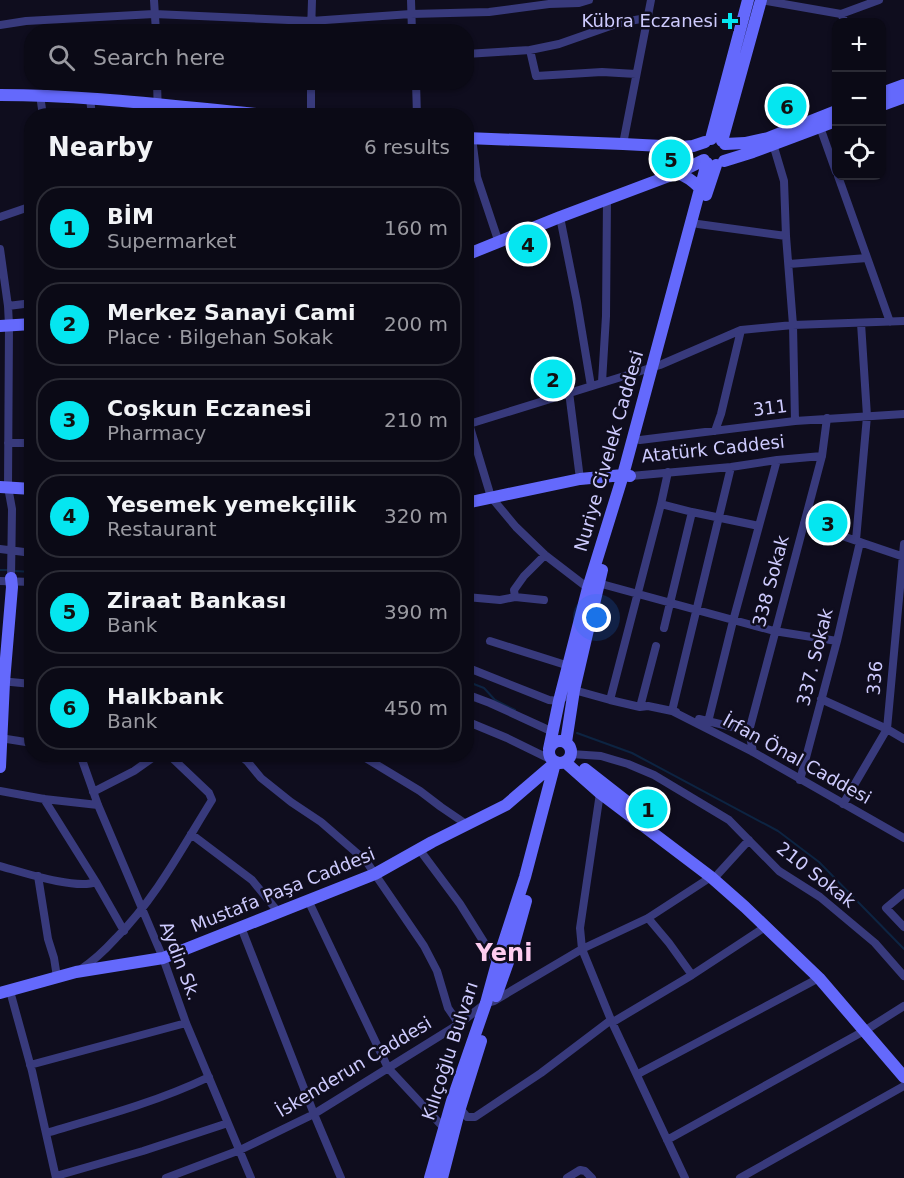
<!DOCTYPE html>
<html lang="en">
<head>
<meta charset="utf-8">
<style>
	body { margin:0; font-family:"DejaVu Sans",sans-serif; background:#14131f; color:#f1f3f6 }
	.controls { position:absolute; right:18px; top:18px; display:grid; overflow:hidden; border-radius:12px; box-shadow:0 2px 4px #0004 }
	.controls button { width:54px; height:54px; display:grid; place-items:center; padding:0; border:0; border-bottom:2px solid #2b2b35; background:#0b0a16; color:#f1f3f6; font:30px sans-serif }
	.you { position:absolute; left:597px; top:618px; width:21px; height:21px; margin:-15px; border:4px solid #fff; border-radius:50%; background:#1a73e8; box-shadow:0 0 0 9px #1a73e833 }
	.badge { display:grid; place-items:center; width:39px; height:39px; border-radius:50%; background:#05e6f0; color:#111; font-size:20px; font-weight:700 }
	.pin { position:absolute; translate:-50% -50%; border:3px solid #fff; box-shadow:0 2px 6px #0006 }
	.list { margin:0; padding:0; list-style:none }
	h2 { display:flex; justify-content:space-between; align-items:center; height:78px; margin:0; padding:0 24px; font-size:26px }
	h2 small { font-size:20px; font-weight:400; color:#9a9aa1 }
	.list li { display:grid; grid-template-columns:39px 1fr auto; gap:18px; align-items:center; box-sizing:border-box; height:84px; margin:0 12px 12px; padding:0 12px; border:2px solid #2b2b35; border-radius:24px }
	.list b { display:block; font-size:22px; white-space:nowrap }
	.list p { margin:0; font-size:20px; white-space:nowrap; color:#9a9aa1 }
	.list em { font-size:20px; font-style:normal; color:#9a9aa1 }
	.icon { flex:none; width:33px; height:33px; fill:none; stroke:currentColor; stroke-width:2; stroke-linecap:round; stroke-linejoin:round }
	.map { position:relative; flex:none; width:904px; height:1178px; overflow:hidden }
	.search { position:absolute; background:#0b0a16; box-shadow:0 2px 4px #0004; left:24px; top:24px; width:450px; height:66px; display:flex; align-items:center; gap:15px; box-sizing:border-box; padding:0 21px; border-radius:24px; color:#9a9aa1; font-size:22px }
	.panel { position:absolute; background:#0b0a16; box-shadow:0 2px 4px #0004; left:24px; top:108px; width:450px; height:654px; border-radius:24px }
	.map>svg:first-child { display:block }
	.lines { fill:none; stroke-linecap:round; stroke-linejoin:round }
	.stream { stroke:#0d2442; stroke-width:2 }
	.street { stroke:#383a7c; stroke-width:8 }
	.secondary { stroke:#6469fc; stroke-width:12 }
	.poi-dot { fill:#05e6f0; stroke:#0f0d1e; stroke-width:2 }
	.labels { text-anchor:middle; stroke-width:5; stroke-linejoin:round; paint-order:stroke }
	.poi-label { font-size:18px; fill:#cecbfe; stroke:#0f0d1e; text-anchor:end }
	.street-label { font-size:18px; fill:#cecbfe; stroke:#0f0d1e }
	.district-label { font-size:24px; font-weight:bold; fill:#fecdef; stroke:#0f0d1e }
</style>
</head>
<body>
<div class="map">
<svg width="904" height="1178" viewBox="0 0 904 1178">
	<rect width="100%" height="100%" fill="#0f0d1e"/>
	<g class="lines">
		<!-- stream -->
		<path class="stream" d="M0,570H9
			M15,571L32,572
			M466,681L484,688L495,700L515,710
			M577,733L632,753L778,831L819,862L904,949"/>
		<!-- street -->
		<path class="street" d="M154,0L156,32
			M411,0L412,32
			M761,0L841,14L845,22
			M841,14L879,0
			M0,25L26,21L154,14L311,21L411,14L489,12L549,4L579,3L589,0
			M311,32L312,0
			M530,50L536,76L602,72L636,74
			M466,54L530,50L559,44L619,23L646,18
			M157,82L158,116
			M416,82L417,116
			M40,95L43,116
			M90,98L92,116
			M311,116V82
			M820,127L836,172
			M472,138L477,177L499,243
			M623,144L651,0
			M773,144L784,181L786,236L793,325L795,421
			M838,176L890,322
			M0,217L32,206
			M560,217L577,302L591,386
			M698,224L786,236
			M0,249L8,306L9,325L8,487L12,509L11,578
			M789,264L867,258
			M8,306L32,303
			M602,382L606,316L607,199
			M569,392L580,479
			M469,424L491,497L516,527L545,555L588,588L598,583L774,631L837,641
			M466,425L660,365L741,330L793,325L904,321
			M715,431L721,414L741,330
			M640,440L795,421L904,414
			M8,443H32
			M631,476L731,467L777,460L822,456
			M661,504L692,512L759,526
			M804,523L904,557
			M856,540L867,416L861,323
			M0,549L32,553
			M0,581L32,582
			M466,597L500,600L515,597L544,600
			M515,597L514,590L524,576L545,555
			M664,628L692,512
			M490,641L569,666
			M466,667L549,700L559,701L574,690L610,700L640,707L648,706L672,711L753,752L904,838
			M0,681L32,684
			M466,694L490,703L553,732
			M821,699L887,729L904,739
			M610,700L661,504L668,472
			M640,707L656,646
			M676,712L672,711L731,467
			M699,719L749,731
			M466,721L507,738L556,762
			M708,722L733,621L777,460
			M0,738L32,743
			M753,752L749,731L822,456L827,418
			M80,754L98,805L163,958L186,1023L251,1178
			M238,754L247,761L261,778L291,802L321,822L366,861L424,946L437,971L448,1008L459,1024
			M359,754L420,791L441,807L466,824
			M571,754L601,756L628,764L654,775L729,820L779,871L820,897L875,943L904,976
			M247,761L253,754
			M800,780L837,641L860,542
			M0,791L44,799L98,805
			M93,792L134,771L158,754
			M600,793L580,928L582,949L611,1020L685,1178
			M44,799L96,882L124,931
			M843,804L887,729L904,544
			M191,834L252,880L279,913
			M419,849L460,904L497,963
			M0,866C22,872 76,890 96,882
			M718,874L749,840
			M38,876L48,939L54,958L57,977
			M904,893L886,908L904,927
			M308,900L388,1068L444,1128
			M648,918L669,943L692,975
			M241,927L314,1114L341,1178
			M81,969C95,960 105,950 116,938C156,898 182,848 212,800L209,793L168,754
			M10,991L32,1071L56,1178
			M613,1022L692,975L765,927
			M869,1028L904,1006
			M30,1065L186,1023
			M638,1074L819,978
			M460,1108L467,1117H475L541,1073L611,1020
			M46,1133C101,1117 157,1102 209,1077
			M667,1140L864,1031
			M56,1176L143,1151L228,1123
			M166,1178L240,1150L314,1114L459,1024L486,1003L494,1001L582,949L648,918L711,877
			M567,1178L580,1170L585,1171L592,1178
			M740,1178L904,1086"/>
		<!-- secondary -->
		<path class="secondary" d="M882,93L904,85
			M0,95C93,95 186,108 279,116
			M882,105L904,97
			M466,138L623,144L681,147L693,146L705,142
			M711,139L748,0
			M722,141L761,0
			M725,144L745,143L768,138L836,111
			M724,161L753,152L836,121
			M677,173C687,176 693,181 700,188
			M706,195L716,165
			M466,255L560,217L677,173L704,160
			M0,326L32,324
			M0,487L32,489
			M466,503L580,479L623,475L630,476
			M549 752a11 11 0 1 1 22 0a11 11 0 1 1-22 0Z
			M566,742L574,690L602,570
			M549,749L559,701L588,588L623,475L707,163
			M565,762L600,793L711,877L745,907L819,978L904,1077
			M0,767L4,682L12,587L11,578
			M585,769L640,812
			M0,993L76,972L163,958L375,874L432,842L506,805L556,762
			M496,996L512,951L526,901
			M430,1178L452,1101L486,1003L497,963L525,877L555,763
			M442,1178L460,1108L481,1041"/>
	</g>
	<!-- markers -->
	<path class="poi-dot" d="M727 12h6v6h6v6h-6v6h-6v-6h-6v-6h6z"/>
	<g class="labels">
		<!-- poi labels -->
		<g class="poi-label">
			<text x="718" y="27">Kübra Eczanesi</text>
		</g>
		<!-- street labels -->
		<g class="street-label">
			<text transform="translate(770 408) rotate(-7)" y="6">311</text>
			<text transform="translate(713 449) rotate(-6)" y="6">Atatürk Caddesi</text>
			<text transform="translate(609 451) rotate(-74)" y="6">Nuriye Civelek Caddesi</text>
			<text transform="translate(771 581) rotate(-75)" y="6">338 Sokak</text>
			<text transform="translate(815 657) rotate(-76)" y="6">337. Sokak</text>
			<text transform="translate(875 678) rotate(-85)" y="6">336</text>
			<text transform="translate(797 759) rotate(29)" y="6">İrfan Önal Caddesi</text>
			<text transform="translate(816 875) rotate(38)" y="6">210 Sokak</text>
			<text transform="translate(283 890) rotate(-22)" y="6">Mustafa Paşa Caddesi</text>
			<text transform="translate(180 961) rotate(69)" y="6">Aydin Sk.</text>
			<text transform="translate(450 1051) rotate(-72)" y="6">Kılıçoğlu Bulvarı</text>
			<text transform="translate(354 1067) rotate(-31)" y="6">İskenderun Caddesi</text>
		</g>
		<!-- district labels -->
		<g class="district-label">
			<text x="504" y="961">Yeni</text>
		</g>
	</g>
</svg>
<div class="controls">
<button>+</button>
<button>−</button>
<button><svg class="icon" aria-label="locate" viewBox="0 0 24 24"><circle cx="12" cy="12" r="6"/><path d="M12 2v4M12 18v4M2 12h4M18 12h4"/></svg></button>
</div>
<div class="you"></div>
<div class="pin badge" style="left:648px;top:809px">1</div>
<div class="pin badge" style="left:553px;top:379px">2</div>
<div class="pin badge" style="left:828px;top:523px">3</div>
<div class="pin badge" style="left:528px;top:244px">4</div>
<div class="pin badge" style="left:671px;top:159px">5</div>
<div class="pin badge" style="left:787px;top:106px">6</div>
<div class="search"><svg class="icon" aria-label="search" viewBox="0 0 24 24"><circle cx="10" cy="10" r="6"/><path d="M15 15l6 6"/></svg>Search here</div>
<section class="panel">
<h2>Nearby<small>6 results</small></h2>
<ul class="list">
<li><span class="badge">1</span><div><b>BİM</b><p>Supermarket</p></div><em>160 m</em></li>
<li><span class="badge">2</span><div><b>Merkez Sanayi Cami</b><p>Place · Bilgehan Sokak</p></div><em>200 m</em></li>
<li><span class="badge">3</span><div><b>Coşkun Eczanesi</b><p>Pharmacy</p></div><em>210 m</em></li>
<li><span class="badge">4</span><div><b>Yesemek yemekçilik</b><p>Restaurant</p></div><em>320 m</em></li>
<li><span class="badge">5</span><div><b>Ziraat Bankası</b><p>Bank</p></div><em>390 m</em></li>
<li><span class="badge">6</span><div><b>Halkbank</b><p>Bank</p></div><em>450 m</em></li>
</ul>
</section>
</div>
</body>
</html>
